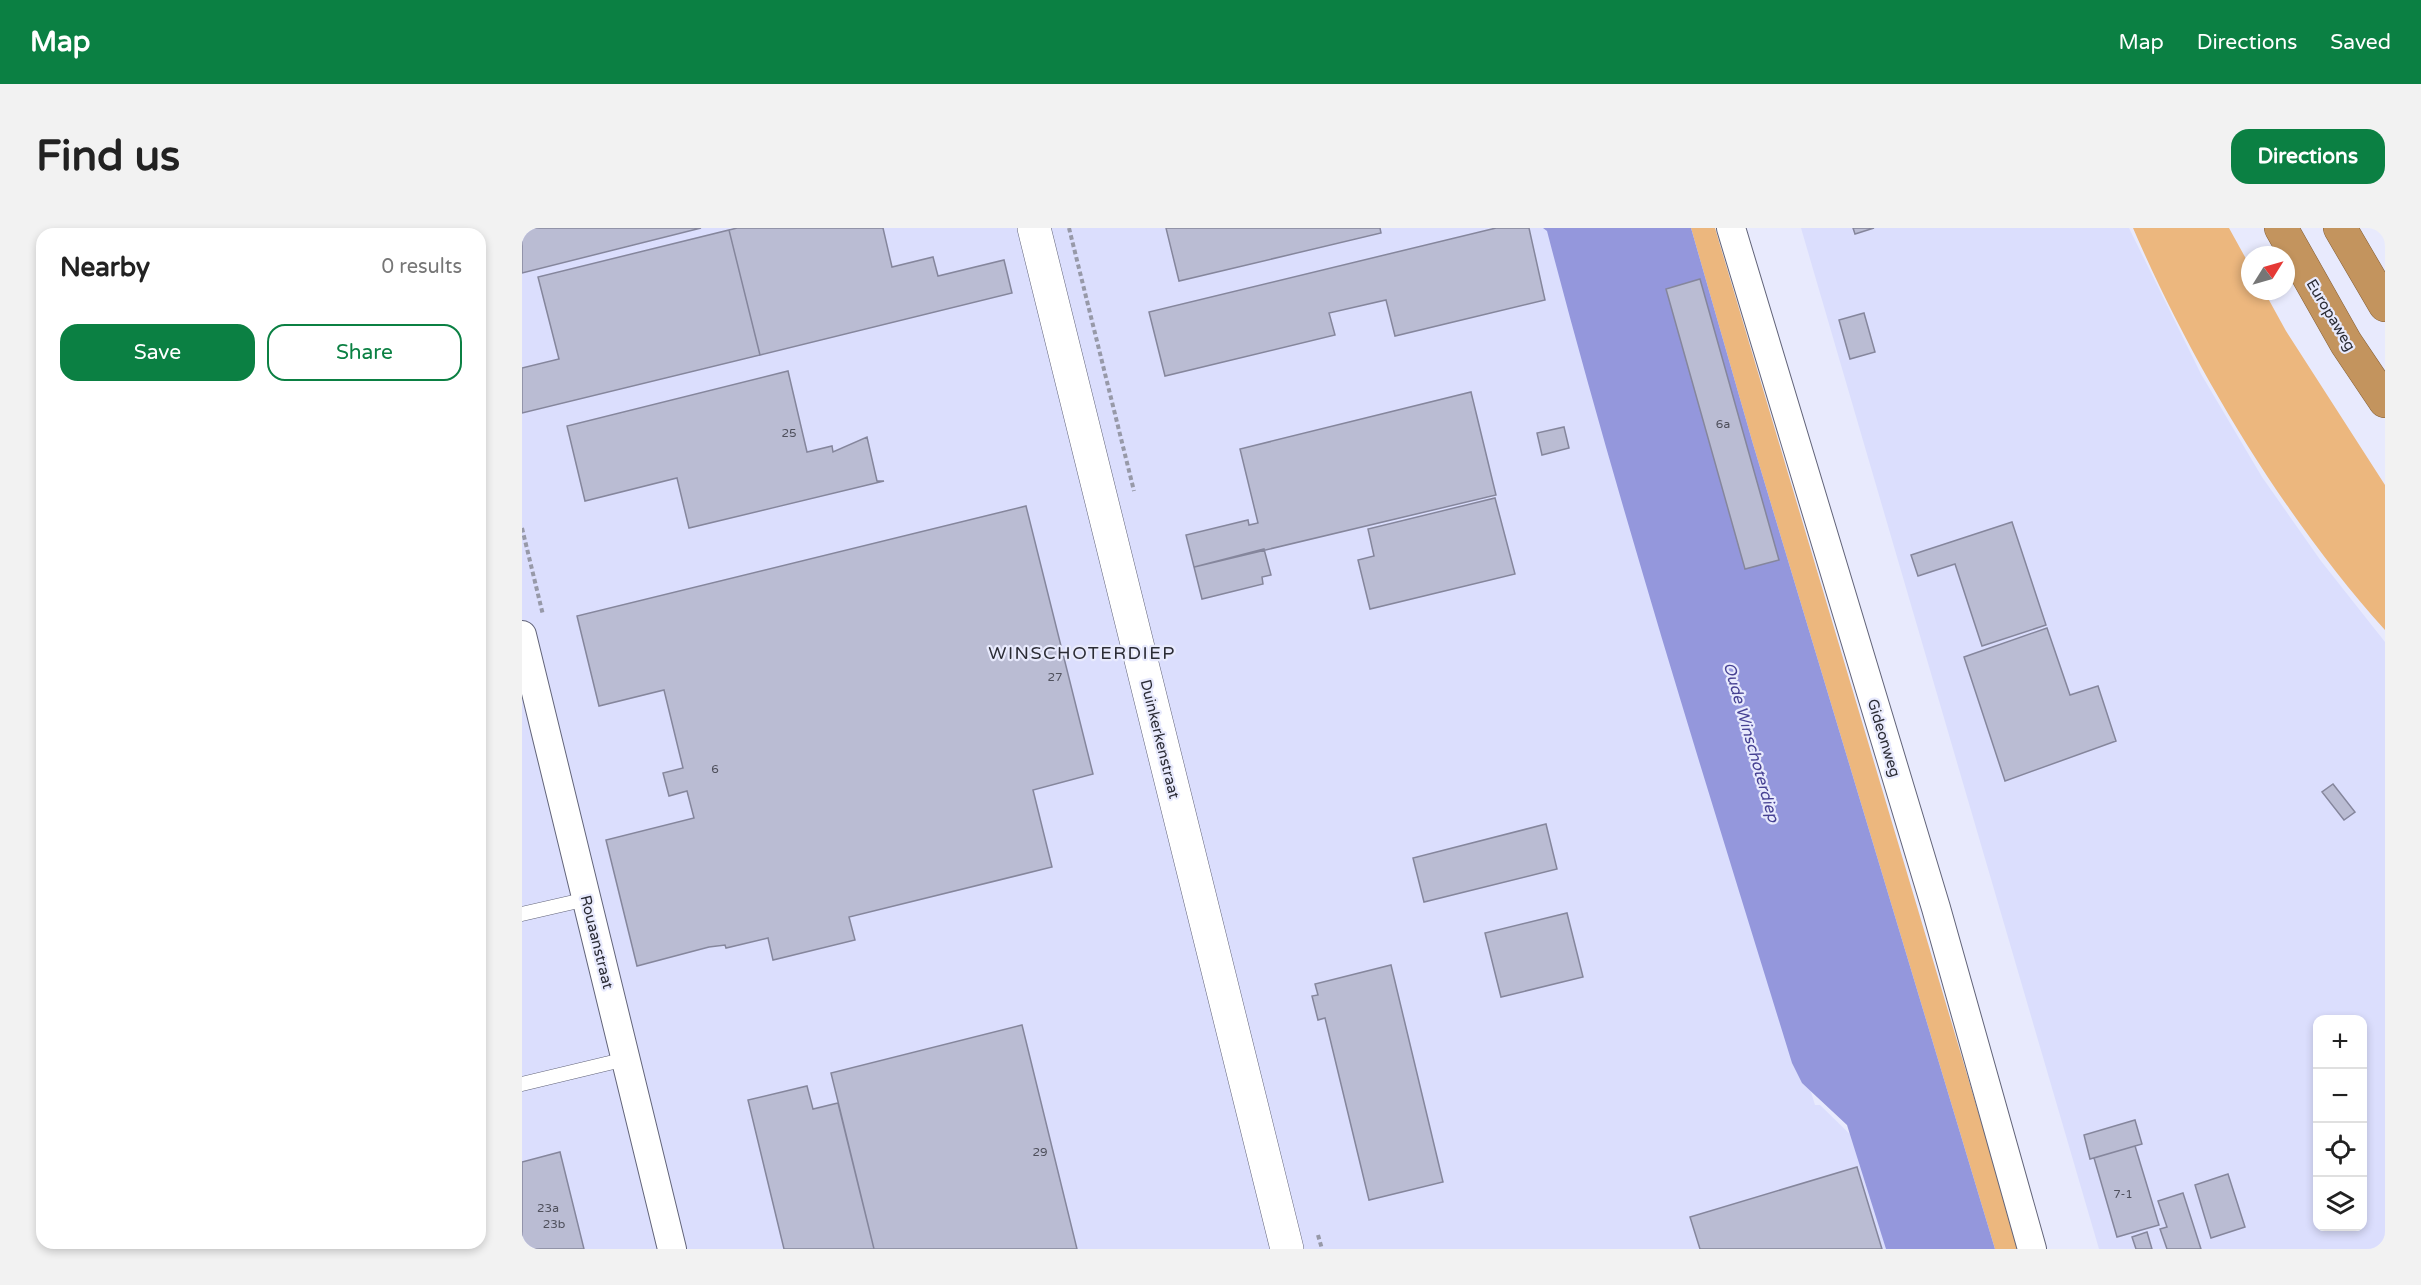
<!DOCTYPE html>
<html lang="en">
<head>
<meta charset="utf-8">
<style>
	body { margin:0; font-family:"Varela Round",sans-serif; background:#f2f2f2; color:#222 }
	.controls { position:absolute; right:18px; bottom:18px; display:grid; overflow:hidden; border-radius:12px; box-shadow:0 3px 9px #0003 }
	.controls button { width:54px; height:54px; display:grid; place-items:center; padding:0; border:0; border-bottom:2px solid #e0e0e0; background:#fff; color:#222; font:30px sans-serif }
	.compass { position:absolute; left:1719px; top:18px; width:54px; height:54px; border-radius:50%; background:#fff; box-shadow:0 3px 9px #0003; rotate:53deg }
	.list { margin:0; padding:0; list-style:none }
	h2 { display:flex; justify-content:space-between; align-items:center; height:78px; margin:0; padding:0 24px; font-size:26px }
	h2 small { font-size:20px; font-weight:400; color:#767676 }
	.actions { display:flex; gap:12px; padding:18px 24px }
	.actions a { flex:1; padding:14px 0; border:2px solid #0b8043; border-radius:18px; text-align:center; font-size:21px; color:#0b8043 }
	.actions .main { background:#0b8043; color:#fff }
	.icon { flex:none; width:33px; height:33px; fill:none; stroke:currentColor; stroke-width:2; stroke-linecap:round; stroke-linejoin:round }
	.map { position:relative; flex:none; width:1863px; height:1021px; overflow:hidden; border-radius:18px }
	header { display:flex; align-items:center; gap:36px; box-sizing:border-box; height:84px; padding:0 30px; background:#0b8043; color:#fff }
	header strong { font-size:28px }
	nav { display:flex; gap:33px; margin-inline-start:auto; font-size:21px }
	.intro { display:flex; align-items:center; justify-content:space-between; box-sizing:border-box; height:144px; padding:0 36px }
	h1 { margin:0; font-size:42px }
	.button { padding:15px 27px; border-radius:18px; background:#0b8043; color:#fff; font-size:21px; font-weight:700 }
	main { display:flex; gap:36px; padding:0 36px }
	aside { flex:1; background:#fff; border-radius:18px; box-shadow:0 3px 9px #0003 }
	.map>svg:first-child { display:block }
	.built { fill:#dbdefd; fill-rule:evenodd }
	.green { fill:#ecb77e }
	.water { fill:#9497dc }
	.building { fill:#babcd3; stroke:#85869c; stroke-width:1.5 }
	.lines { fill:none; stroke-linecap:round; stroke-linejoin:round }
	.service-casing { stroke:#626479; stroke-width:15 }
	.minor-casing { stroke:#626479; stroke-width:30 }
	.secondary-casing { stroke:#626479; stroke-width:34 }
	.trunk-casing { stroke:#845f35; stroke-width:34 }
	.path { stroke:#9799a8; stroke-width:4; stroke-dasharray:4.5 3; stroke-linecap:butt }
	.service { stroke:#fff; stroke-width:14 }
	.minor { stroke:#fff; stroke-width:28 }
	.secondary { stroke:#fff; stroke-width:33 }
	.trunk { stroke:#c3945e; stroke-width:33 }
	.labels { text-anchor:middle; stroke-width:4.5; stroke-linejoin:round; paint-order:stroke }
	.number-label { font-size:12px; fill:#4f505c }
	.street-label { font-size:15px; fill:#2b2c35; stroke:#e8eafd }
	.water-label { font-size:16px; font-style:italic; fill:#464193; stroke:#e8eafd }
	.quarter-label { font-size:18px; letter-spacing:1.5px; fill:#2b2c35; stroke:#e8eafd }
</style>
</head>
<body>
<header>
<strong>Map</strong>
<nav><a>Map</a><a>Directions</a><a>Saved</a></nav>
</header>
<div class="intro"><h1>Find us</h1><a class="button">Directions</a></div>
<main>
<aside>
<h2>Nearby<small>0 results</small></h2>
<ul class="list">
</ul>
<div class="actions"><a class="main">Save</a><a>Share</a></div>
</aside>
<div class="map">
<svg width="1863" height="1021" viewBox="0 0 1863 1021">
	<rect width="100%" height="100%" fill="#e8eafd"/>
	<!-- built -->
	<path class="built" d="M0,0H1033L1096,235L1293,877H1298L1337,915L1368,1021H0Z
		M1279,0H1607L1679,146L1740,249L1799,333L1863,414V1021H1577ZM1796,792H1840V998H1796Z"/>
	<!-- green -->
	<path class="green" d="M1169,0H1193L1497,1021H1473L1231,216Z
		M1611,0H1707L1728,38V63H1742L1764,103L1863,257V402C1762,290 1671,139 1611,0Z"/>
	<!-- water -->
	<path class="water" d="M1021,0H1169L1231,216L1473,1021H1364L1325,897L1280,855L1270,835C1185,559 1098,283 1025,3Z"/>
	<!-- building -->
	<path class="building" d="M0,0H179L0,45Z
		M215,0H361L370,39L411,29L416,48L482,32L490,65L238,127L207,2Z
		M644,0H858L859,5L657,53Z
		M974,0H1007L1023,72L873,108L864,72L807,85L813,107L643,148L627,84Z
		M1331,0H1352L1333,6Z
		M207,2L238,127L0,185V140L37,131L16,49Z
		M1178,51L1257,332L1223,341L1144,61Z
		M1342,85L1353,124L1328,131L1317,92Z
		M266,143L285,224L310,218L311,224L345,209L355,253H362L167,300L155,250L63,273L45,198Z
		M949,164L974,267L672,339L664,307L726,292L727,297L736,295L718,221Z
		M1042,199L1047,220L1020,227L1015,205Z
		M973,270L993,346L848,381L836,332L852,328L846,301Z
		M504,278L571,546L511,562L530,639L327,689L333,712L251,732L246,710L204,720L203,717L187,719L115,738L84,612L172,590L165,563L147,568L141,545L161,540L142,462L77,478L55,388Z
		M1490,294L1524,397L1460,418L1433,336L1396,348L1389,327Z
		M742,321L749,347L740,349L741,356L680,371L672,339Z
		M1525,400L1548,467L1576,458L1594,513L1483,553L1442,429Z
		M1811,556L1833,584L1822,592L1800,564Z
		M1024,596L1035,641L902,674L891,630Z
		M1045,685L1061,749L979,769L963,705Z
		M869,737L921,954L847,972L803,790L796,792L790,768L796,767L793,756Z
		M500,797L555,1021H352L309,845Z
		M285,858L291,881L316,875L352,1021H262L226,872Z
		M1613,892L1620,916L1568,931L1562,907Z
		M1613,918L1637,997L1595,1009L1572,930Z
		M38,924L62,1021H0V934Z
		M1335,939L1360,1021H1178L1168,989Z
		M1706,946L1723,999L1689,1010L1673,957Z
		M1661,965L1679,1021H1645L1638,1001L1645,999L1636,973Z
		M1625,1004L1630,1021H1614L1610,1009Z"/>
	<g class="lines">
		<defs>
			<path id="service" d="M0,686L65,671
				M0,856L104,831"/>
			<path id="minor" d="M1209,0L1414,680L1510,1021
				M0,407L150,1021"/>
			<path id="secondary" d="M512,0L765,1021"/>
			<path id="trunk" d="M1759,0L1824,115L1863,173
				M1818,0L1863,77"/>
		</defs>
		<!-- service casing -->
		<use href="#service" class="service-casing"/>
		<!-- minor casing -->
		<use href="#minor" class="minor-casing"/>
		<!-- secondary casing -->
		<use href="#secondary" class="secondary-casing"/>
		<!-- trunk casing -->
		<use href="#trunk" class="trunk-casing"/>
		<!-- path -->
		<path class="path" d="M547,0L612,263
			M0,300L21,387
			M796,1007L800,1021"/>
		<!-- service -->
		<use href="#service" class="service"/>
		<!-- minor -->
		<use href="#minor" class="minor"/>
		<!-- secondary -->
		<use href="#secondary" class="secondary"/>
		<!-- trunk -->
		<use href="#trunk" class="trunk"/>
	</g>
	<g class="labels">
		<!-- number labels -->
		<g class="number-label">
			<text x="1201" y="200">6a</text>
			<text x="267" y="209">25</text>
			<text x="533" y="453">27</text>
			<text x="193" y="545">6</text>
			<text x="518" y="928">29</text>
			<text x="1601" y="970">7-1</text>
			<text x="26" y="984">23a</text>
			<text x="32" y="1000">23b</text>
		</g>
		<!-- street labels -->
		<g class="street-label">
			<text transform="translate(1809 87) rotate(59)" y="5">Europaweg</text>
			<text transform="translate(1362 510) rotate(73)" y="5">Gideonweg</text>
			<text transform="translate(638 511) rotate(76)" y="5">Duinkerkenstraat</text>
			<text transform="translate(75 714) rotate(76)" y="5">Rouaanstraat</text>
		</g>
		<!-- water labels -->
		<g class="water-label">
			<text transform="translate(1230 514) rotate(74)" y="6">Oude Winschoterdiep</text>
		</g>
		<!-- quarter labels -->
		<g class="quarter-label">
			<text x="560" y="431">WINSCHOTERDIEP</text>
		</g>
	</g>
</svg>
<div class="controls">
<button>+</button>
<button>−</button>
<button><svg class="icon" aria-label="locate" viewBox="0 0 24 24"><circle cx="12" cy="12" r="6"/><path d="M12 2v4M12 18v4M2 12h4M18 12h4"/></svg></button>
<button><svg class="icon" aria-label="layers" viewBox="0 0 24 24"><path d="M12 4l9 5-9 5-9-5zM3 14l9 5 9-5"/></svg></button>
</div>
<svg class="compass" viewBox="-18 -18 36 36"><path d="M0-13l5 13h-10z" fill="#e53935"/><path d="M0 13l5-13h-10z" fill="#767676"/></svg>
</div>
</main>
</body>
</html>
